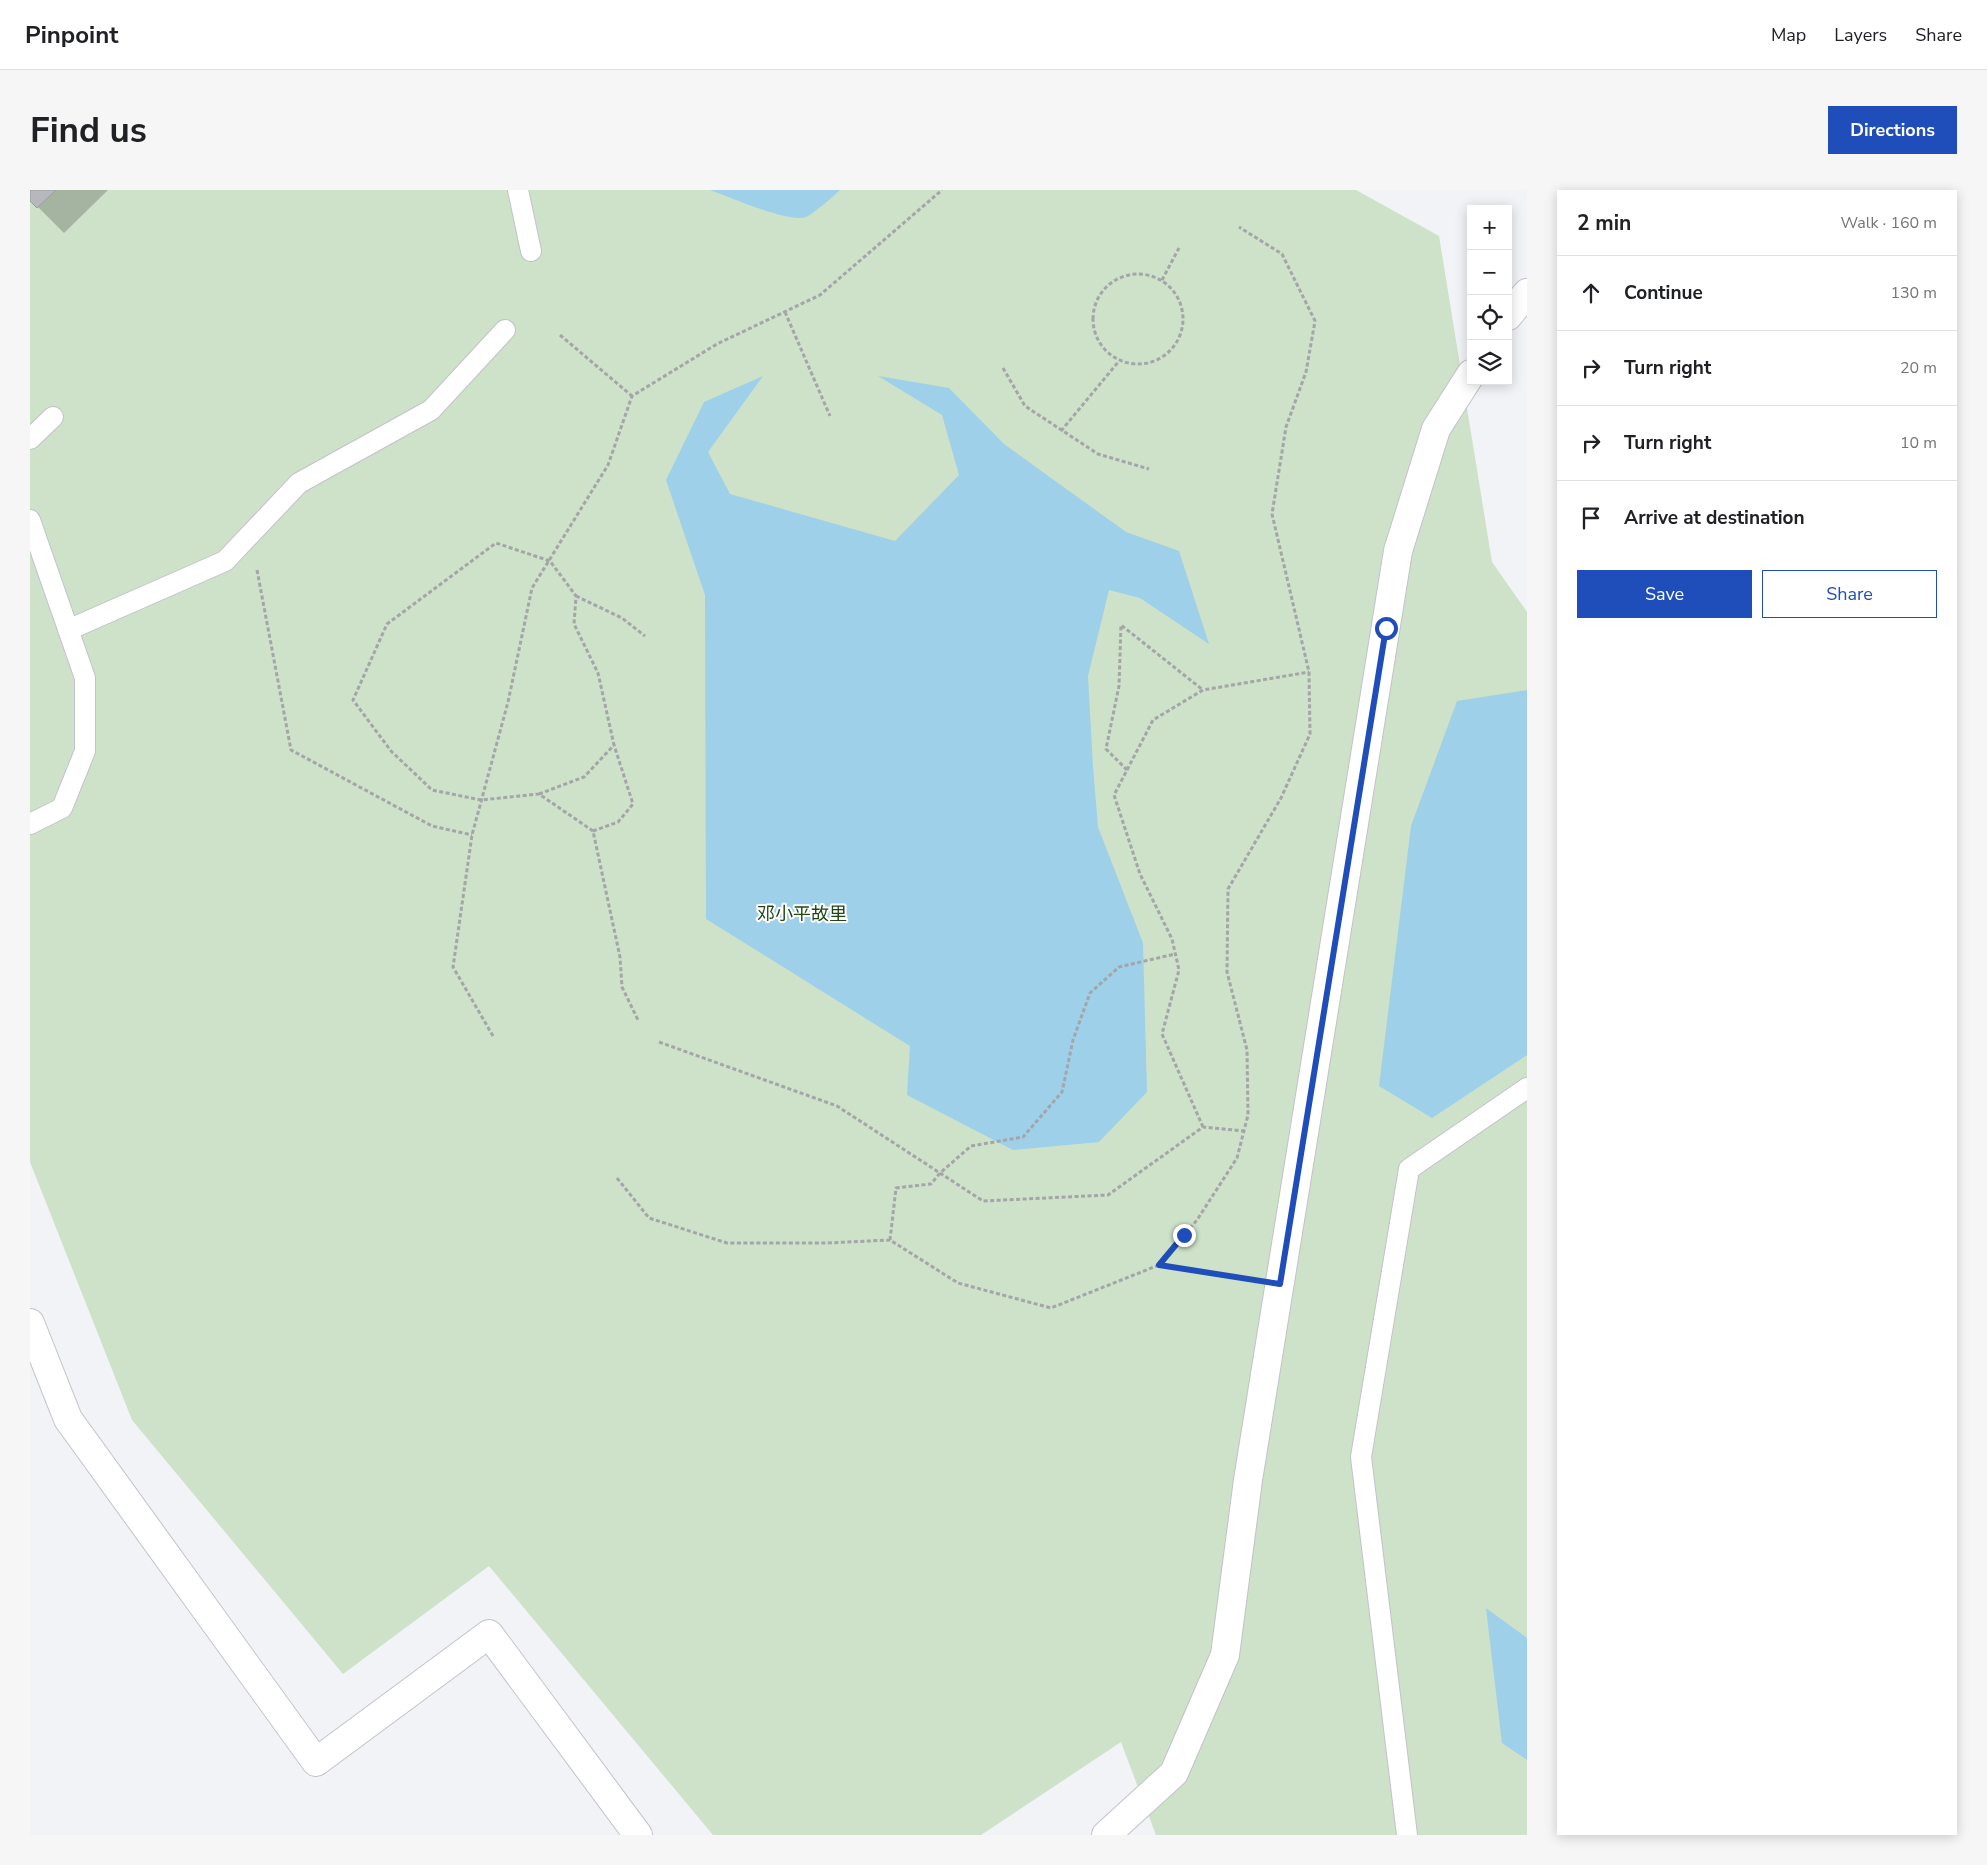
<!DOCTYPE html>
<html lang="en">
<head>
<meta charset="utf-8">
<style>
	body { margin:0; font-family:"Nunito Sans","Noto Sans SC",sans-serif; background:#f6f6f6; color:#202124 }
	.controls { position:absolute; right:15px; top:15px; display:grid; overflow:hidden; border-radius:0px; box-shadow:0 2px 12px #0003 }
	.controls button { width:45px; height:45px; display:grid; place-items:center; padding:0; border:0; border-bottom:1px solid #e0e0e0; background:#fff; color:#202124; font:25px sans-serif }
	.stop { position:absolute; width:15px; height:15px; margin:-11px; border:4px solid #1f4ebb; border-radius:50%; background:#fff }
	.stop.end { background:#1f4ebb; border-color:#fff; box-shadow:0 1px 5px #0008 }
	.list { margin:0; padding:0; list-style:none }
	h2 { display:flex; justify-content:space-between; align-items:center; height:65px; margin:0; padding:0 20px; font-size:21px }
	h2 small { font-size:16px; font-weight:400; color:#757577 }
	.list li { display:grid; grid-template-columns:32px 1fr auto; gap:15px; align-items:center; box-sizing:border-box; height:75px; padding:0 20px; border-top:1px solid #e0e0e0 }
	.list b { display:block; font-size:19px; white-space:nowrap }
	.list em { font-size:16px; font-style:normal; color:#757577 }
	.actions { display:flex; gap:10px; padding:15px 20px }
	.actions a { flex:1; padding:11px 0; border:1px solid #1f4ebb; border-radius:0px; text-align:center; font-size:18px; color:#1f4ebb }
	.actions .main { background:#1f4ebb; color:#fff }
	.icon { flex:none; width:28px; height:28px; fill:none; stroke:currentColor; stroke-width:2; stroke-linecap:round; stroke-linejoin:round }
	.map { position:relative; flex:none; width:1497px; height:1645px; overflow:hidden; border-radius:0px }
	header { display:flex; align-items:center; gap:30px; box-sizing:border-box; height:70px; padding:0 25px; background:#fff; border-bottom:1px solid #e0e0e0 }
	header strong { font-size:24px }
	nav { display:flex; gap:28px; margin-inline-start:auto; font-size:18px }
	.intro { display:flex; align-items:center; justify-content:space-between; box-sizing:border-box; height:120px; padding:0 30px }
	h1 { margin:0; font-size:35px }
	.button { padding:12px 22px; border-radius:0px; background:#1f4ebb; color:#fff; font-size:18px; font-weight:700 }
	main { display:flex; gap:30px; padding:0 30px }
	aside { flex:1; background:#fff; border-radius:0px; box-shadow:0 2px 12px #0003 }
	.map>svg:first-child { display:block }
	.green { fill:#cee1c9 }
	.water { fill:#9ed0e9 }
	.shadow { fill:#0003 }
	.building { fill:#b7b8bd; stroke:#9a9ca0 }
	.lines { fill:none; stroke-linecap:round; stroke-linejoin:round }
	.lane-casing { stroke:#c2c3c8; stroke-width:22 }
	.street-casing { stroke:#c2c3c8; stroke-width:30 }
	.path { stroke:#a3a5a8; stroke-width:3; stroke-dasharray:4 2.5; stroke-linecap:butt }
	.lane { stroke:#fff; stroke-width:20 }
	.street { stroke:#fff; stroke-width:28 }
	.route { stroke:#1f4ebb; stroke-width:6 }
	.labels { text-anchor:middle; stroke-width:4; stroke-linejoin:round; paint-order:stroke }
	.park-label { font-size:18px; fill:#1f4612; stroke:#fff }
</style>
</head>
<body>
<header>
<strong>Pinpoint</strong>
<nav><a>Map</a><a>Layers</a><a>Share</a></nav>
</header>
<div class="intro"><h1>Find us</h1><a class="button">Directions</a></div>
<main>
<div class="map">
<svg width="1497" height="1645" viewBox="0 0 1497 1645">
	<rect width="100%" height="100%" fill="#f1f3f7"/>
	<!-- green -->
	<path class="green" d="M0,0H1326L1409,46L1462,372L1497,422V1645H1126L1091,1552L951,1645H683L459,1376L313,1484L102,1230L0,972Z"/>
	<!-- water -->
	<path class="water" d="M680,0H810C804,6 783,24 776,27C758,33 700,7 680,0Z
		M733,186L678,262L700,304L865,351L929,285L912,225L848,186L919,198L974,254L1096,342L1149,361L1179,454L1110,408L1079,400L1058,486L1063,577L1068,637L1113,753L1117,902L1069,952L983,960L877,905L880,856L676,729L675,405L636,290L674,212Z
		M1497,500V865L1402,928L1349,896L1381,636L1427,511Z
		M1456,1418L1497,1448V1570L1472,1553Z"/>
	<!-- shadow -->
	<path class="shadow" d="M0,0H78L34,43L0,9Z"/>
	<!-- building -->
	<path class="building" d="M0,0H26L7,18L0,11Z"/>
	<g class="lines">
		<defs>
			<path id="lane" d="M488,0L501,61
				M0,249L23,227
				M0,330L55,488V561L32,618L0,634
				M38,440L195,371L269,293L401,220L475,140
				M1377,1645L1331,1267L1379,979L1497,898"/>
			<path id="street" d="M1478,126L1497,103
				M0,1133L38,1229L286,1572L459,1444L608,1645
				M1076,1645L1144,1583L1195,1465L1218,1290L1368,361L1406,239L1441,184"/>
		</defs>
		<!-- lane casing -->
		<use href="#lane" class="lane-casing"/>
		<!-- street casing -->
		<use href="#street" class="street-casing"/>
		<!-- path -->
		<path class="path" d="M1063 129a45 45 0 1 1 90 0a45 45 0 1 1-90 0Z
			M1132,90L1149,58
			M755,122L800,226
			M530,145L602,206
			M973,178L995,216L1068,264L1119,279
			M1031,241L1089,171
			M227,380L261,560L402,636L442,645
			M546,406L592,428L615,446
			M1097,580L1076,559L1089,496L1091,435L1173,500
			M509,604L554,587L584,555L568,483L544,434L546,406L520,371L466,353L357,434L323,510L361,561L402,600L451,610L509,604L563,641L590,767L592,797L608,830
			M563,641L588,632L603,614L584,555
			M463,846L423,777L442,645L478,512L502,398L578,275L602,206L687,154L790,105L912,0
			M629,852L807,916L953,1011L1078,1005L1173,937L1214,941
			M1173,937L1132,844L1149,780L1142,749L1110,684L1084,605L1123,530L1173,500L1279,482
			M587,988L619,1028L697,1053H797L860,1050L928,1093L1021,1118L1129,1075L1167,1030L1207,968L1218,925L1217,860L1197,782L1198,699L1251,608L1280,544L1279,482L1242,324L1256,237L1276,182L1285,131L1252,64L1209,37
			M860,1050L866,998L901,994L910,983L941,956L993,947L1032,902L1043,850L1060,803L1089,777L1145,764
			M1130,1075L1217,1089"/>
		<!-- lane -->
		<use href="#lane" class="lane"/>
		<!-- street -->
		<use href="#street" class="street"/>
	</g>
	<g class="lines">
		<!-- route -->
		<path class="route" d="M1154,1045L1129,1075L1250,1094L1356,438"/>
	</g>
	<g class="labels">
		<!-- park labels -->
		<g class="park-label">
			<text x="772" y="730">邓小平故里</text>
		</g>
	</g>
</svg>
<div class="controls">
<button>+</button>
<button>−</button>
<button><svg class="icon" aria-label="locate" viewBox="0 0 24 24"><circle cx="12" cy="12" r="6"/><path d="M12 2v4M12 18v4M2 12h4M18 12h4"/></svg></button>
<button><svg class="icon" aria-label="layers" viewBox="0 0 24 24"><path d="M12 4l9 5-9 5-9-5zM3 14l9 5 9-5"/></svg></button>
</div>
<div class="stop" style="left:1356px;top:438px"></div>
<div class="stop end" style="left:1154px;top:1045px"></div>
</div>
<aside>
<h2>2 min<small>Walk · 160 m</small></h2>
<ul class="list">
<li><svg class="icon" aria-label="ahead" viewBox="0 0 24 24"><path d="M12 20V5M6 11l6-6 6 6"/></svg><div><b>Continue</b></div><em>130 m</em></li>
<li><svg class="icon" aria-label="right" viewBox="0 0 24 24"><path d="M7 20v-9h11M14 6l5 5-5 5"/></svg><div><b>Turn right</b></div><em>20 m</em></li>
<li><svg class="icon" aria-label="right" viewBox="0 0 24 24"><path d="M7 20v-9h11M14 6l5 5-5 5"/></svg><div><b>Turn right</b></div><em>10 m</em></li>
<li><svg class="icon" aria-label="arrive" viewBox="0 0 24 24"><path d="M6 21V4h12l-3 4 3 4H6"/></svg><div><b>Arrive at destination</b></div></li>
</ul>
<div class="actions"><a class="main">Save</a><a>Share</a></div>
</aside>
</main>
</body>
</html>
